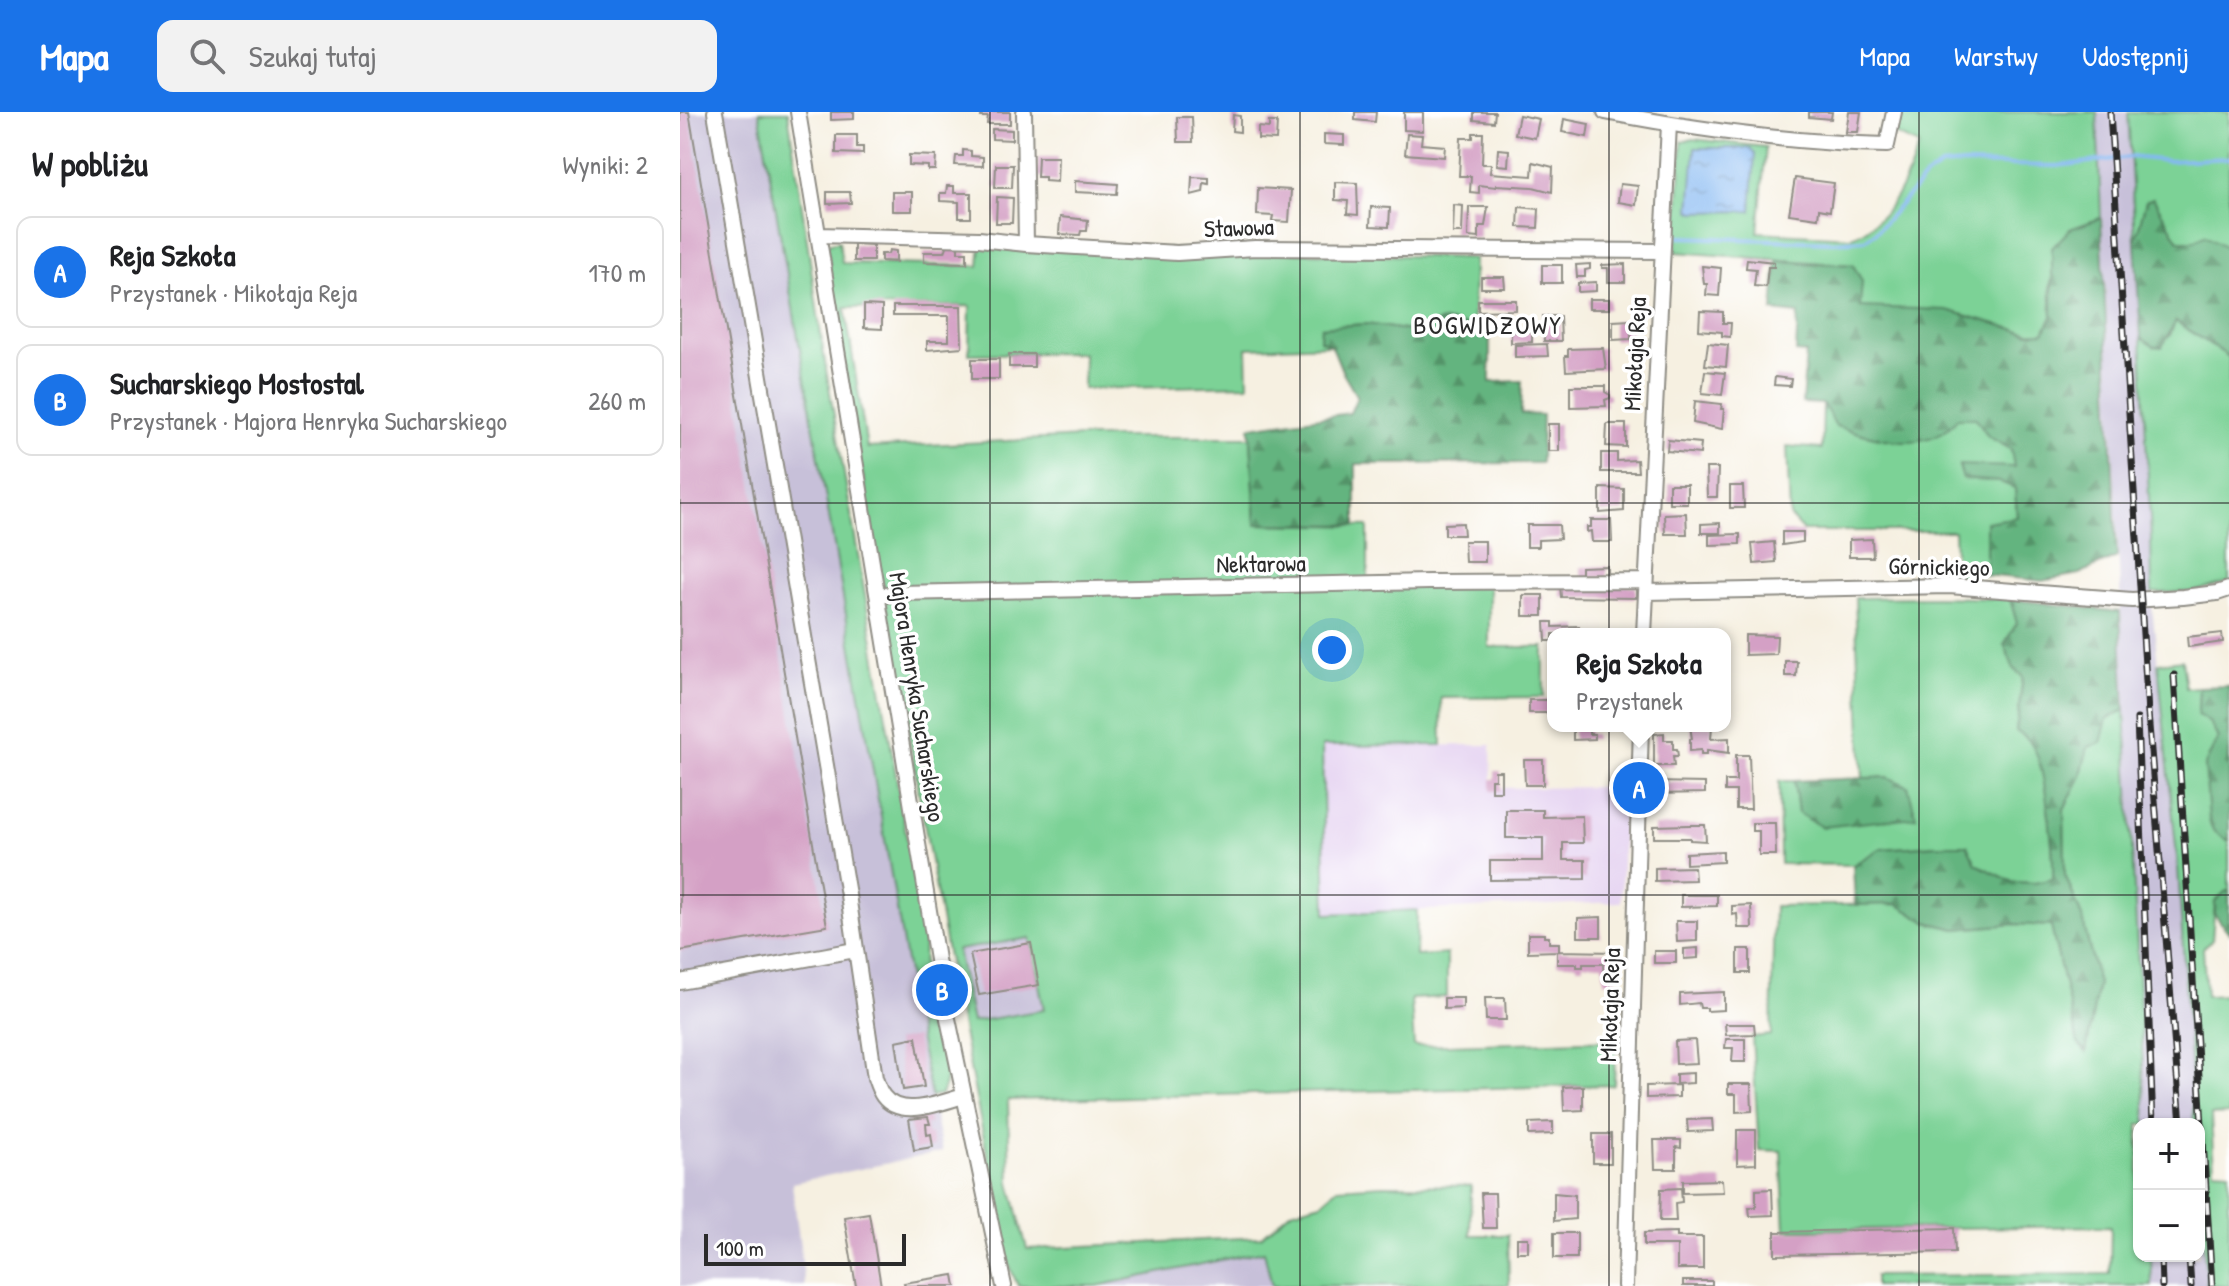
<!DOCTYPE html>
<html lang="pl">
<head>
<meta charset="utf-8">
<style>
	body { margin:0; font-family:"Patrick Hand",sans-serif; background:#f2f2f2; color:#202124 }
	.controls { position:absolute; right:24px; bottom:24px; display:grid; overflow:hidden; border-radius:16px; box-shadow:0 2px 6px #0004 }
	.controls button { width:72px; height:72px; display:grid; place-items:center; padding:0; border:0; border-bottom:2px solid #e0e0e0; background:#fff; color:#202124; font:40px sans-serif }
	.scale { position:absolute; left:24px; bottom:20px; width:202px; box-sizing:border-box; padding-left:8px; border:4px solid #2b2b2b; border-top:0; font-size:22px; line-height:28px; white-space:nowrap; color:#2b2b2b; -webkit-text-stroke:6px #fff; paint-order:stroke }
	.you { position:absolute; left:652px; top:538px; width:28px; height:28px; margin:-20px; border:6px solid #fff; border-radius:50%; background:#1a73e8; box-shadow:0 0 0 12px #1a73e833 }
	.badge { display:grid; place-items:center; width:52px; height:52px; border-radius:50%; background:#1a73e8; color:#fff; font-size:26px; font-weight:700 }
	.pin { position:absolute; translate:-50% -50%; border:4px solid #fff; box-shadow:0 2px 8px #0006 }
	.popup { position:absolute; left:867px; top:516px; width:184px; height:104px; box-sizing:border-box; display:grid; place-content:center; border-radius:16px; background:#fff; filter:drop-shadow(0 2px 6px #0005); font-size:26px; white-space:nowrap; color:#757577 }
	.popup b { font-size:30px; color:#202124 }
	.popup::after { content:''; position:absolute; left:50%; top:100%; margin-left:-16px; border:16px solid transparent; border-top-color:#fff }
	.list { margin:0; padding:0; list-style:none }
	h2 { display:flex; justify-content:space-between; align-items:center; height:104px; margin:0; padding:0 32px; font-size:34px }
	h2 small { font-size:26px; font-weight:400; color:#757577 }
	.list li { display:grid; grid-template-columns:52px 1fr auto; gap:24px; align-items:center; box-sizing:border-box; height:112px; margin:0 16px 16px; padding:0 16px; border:2px solid #e0e0e0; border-radius:16px }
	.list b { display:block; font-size:30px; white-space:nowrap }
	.list p { margin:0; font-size:26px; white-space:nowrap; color:#757577 }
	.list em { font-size:26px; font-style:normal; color:#757577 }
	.icon { flex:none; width:44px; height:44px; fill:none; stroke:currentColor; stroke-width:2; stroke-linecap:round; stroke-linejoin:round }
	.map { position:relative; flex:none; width:1549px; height:1174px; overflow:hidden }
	header { display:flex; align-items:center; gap:48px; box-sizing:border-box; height:112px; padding:0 40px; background:#1a73e8; color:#fff }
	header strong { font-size:38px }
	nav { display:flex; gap:44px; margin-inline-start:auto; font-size:28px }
	.search { width:560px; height:72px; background:#f2f2f2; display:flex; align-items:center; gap:20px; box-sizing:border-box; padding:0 28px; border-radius:16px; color:#757577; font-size:30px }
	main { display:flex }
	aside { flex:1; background:#fff }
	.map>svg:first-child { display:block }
	.built { fill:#e5d3f1 }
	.industrial { fill:#c7c0d9 }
	.green { fill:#7bd296; stroke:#537e60; stroke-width:2; fill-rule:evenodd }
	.forest { fill:url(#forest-firs); stroke:#487055; stroke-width:2 }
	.water { fill:url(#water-ripples); stroke:#58728e; stroke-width:2 }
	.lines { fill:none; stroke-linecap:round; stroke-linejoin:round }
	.stream { stroke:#84b8f2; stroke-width:4 }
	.building { fill:#d4a0c5 }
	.minor-casing { stroke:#908e86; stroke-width:18 }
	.minor { stroke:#fff; stroke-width:14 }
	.rail-casing { stroke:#2b2b2b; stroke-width:7 }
	.rail { stroke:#fff; stroke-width:4; stroke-dasharray:12; stroke-linecap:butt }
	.grid { fill:none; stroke:#2b2b2b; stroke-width:2; stroke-opacity:0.55 }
	.labels { text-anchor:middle; stroke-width:7; stroke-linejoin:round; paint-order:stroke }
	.street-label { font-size:24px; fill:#2b2b2b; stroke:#fff }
	.neighbourhood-label { font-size:26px; letter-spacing:2px; fill:#2b2b2b; stroke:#fff }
</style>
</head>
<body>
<header>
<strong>Mapa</strong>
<div class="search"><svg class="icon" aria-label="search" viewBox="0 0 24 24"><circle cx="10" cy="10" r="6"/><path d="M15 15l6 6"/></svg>Szukaj tutaj</div>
<nav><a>Mapa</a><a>Warstwy</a><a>Udostępnij</a></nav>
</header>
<main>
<aside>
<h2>W pobliżu<small>Wyniki: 2</small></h2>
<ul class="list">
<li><span class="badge">A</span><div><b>Reja Szkoła</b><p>Przystanek · Mikołaja Reja</p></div><em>170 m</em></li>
<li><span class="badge">B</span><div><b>Sucharskiego Mostostal</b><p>Przystanek · Majora Henryka Sucharskiego</p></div><em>260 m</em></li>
</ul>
</aside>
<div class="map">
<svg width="1549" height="1174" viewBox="0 0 1549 1174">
	<defs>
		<pattern id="forest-firs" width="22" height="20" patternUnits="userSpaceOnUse" patternTransform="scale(2)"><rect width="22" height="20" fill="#64b47f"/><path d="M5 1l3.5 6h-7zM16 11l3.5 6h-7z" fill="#539368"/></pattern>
		<pattern id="water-ripples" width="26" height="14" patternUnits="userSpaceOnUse" patternTransform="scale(2)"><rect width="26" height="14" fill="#84b8f2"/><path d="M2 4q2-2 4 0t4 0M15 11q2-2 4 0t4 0" fill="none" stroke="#6c96c4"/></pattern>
	</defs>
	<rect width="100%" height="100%" fill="#fff"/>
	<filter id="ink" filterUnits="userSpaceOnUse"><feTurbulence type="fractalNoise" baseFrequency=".0125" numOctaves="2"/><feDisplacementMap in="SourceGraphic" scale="16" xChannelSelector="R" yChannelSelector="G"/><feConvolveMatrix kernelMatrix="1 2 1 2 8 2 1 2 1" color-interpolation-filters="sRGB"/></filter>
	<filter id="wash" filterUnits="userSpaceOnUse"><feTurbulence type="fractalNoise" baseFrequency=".006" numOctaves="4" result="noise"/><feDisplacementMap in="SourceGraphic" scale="32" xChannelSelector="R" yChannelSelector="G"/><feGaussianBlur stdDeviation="1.8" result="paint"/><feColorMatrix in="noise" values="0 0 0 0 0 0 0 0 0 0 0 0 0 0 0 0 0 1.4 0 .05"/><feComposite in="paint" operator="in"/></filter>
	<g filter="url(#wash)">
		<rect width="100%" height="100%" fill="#f6f0e1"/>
		<!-- built -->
		<path class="built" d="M811,633L812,676L944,675L941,790L646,802L642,634Z"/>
		<!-- industrial -->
		<path class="industrial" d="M0,0H79L240,930L262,1040L112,1071L125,1174H0Z
			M1417,0H1448L1471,426L1472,494L1498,756L1514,1012H1466Z
			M350,826L364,898L292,910L277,838Z
			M1519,1078L1527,1174H1472L1471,1144H1519Z
			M585,1139L592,1174H417Z"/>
		<!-- green -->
		<path class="green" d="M79,0H108L146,257L244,826C243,854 243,880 250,907C258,937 275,951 261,983L251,985L240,930Z
			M1219,0H1417L1421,106L1390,117L1370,173L1372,205L1364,220C1345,222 1329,215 1309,212C1266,205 1223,198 1179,195L1182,169L1172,153L996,140L1002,29L1013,27L1086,35L1078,120L1171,125C1208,111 1228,68 1239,33L1214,22Z
			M1448,0H1549V137L1525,123L1515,129H1499L1473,86L1466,89L1455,130Z
			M159,129L162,151L299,154L301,131L794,146L793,215L763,209L731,219L687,212L641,215L640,228L652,233L567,236L568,273L403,277L404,241L289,242L290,194L165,196L187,336L402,325H571L576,412L688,414V468L809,466V535H864V585L761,586L762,633L642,634L646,802L737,798L736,844L767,842V885L731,887L734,934L936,928L934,973L328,988L330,1070L347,1137L581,1125L611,1099L641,1091L657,1076L703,1073L791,1074L790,1123H828L829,1173L592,1174L584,1139L417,1174H338L329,1153L267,840L157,217L147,132ZM350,826L364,898L292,910L277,838Z
			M1495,209L1549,245V470L1513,480L1472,481L1471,426L1461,226L1475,235L1490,224Z
			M1143,292L1296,306L1309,325L1331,337L1335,356L1279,354L1283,367L1321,370L1335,376L1337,406L1306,410V463L1276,465L1274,419H1123L1110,405L1107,334L1142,337Z
			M1256,485L1330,487L1337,511L1334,557L1343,564L1336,619C1340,622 1348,626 1351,630C1367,652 1374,740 1373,767L1355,771L1333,770L1296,752L1287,733H1257L1200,737L1173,753L1100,752L1099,669H1114L1118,701L1142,715L1166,711L1207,665L1183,668L1175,486Z
			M1502,548L1506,576L1519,575L1518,603L1530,611L1538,626L1525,653L1533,718L1549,730V779L1535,789L1532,828L1523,836L1526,884L1549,883V1002L1531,1003L1534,1058L1549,1059V1174H1527L1519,1078V1012H1514L1498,756L1478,551Z
			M1445,598L1466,1012H1459V1144H1471L1472,1174H1195V1164L1430,1162L1431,1114L1105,1118L1101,1039L1079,1038L1072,925L1091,923L1094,794L1217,792L1247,810L1276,817L1335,812L1371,814L1398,931L1406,939L1418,872L1402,805L1385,763L1384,697L1400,666L1408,634L1427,607Z"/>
		<!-- forest -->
		<path class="forest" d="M1473,86L1499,129H1514L1525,123L1549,137V245L1496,209L1482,235H1475L1461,226L1455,130L1466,89Z
			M1421,106L1437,445L1399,462L1362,469L1306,463V410L1337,405L1335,376L1320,370L1283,367L1279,353L1334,355L1331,337L1309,325L1296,306H1277C1252,344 1191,326 1156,314L1143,292L1122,291L1126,241L1116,240L1118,202L1093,199L1097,149L1173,153L1182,169L1180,195L1267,198L1348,221L1364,220L1372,205V136L1390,117Z
			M763,209L793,215L810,228V270L842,269L841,302L862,303L861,351L676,352V413L576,412L570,315L670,301L677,285L663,261L652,234L640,228L641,215L687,212L730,219Z
			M1330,487L1440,500L1445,598L1427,607L1421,631L1408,635L1400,666L1384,697L1385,763L1402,805L1418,872L1406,940L1398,931L1371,814L1335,812L1276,817L1247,810L1217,792L1175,793L1173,753L1200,737L1257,733H1287L1296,752L1333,770L1355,771L1373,767C1374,740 1366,651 1351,631C1348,626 1340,622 1336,619L1343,565L1334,557L1324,532L1337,511Z
			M1549,574V730L1533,718L1529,709L1525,653L1538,626L1530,611L1518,603L1519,575Z
			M1207,665L1228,674L1236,705L1142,715L1118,701L1114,669Z
			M1546,779H1549V821L1535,803V789Z"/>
		<!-- water -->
		<path class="water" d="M1015,36H1070L1075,42L1071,99L1014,100L1010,98Z"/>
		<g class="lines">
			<!-- stream -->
			<path class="stream" d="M1000,125L1154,130L1185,128L1196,120L1246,64L1261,54L1284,52L1377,54L1451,45L1489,49L1549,46"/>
		</g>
		<g id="blocks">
			<!-- building -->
			<path class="building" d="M0,0H9L147,814L0,839Z
				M151,0H174V7L151,8Z
				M302,0H330V12H307L308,5H301Z
				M675,0H696L695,10L675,8Z
				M724,0H743V19L724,18Z
				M794,0H815L814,10L794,8Z
				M1129,0H1152L1151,7L1129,5Z
				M1169,0H1181L1178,20H1166Z
				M553,3L560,4V20L552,19Z
				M839,3L859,7L855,26L835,22Z
				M497,5H512L513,30H498Z
				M884,7L909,12L907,25L882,20Z
				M589,10H597L596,28L578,27V15L589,16Z
				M312,17L332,18V28L312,27Z
				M793,21H803L802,52H811L810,61L852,64L853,50L873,55L872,80L853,75L816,73V75L799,73V81L790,80L791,64H779L781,26H793Z
				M644,22L664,23V33L644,32Z
				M727,22L742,23L741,32L765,34L764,45L725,42Z
				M156,23H177V35H183V42L156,41Z
				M818,37L829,38L828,54L817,53Z
				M283,38L291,39V44L303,45V54L275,53L276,44H283Z
				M229,43L256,44L255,58H248V54L229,53Z
				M358,45H378L377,70L365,69V65H357Z
				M316,53H333L332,76H315Z
				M512,65L529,66V72L524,71L523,80L511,83Z
				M1115,66L1154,71L1150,99L1139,97L1138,106L1109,102Z
				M395,69L438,72L437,82L395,80Z
				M655,70L677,71L678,103L667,102L668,89L655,88Z
				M940,72L958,74L956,93L938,90Z
				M267,74H274V81H291V106H279V90L260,89V81H266Z
				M578,76L611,78L609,110L592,109L593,104L577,103Z
				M147,80H170L171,91L147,92Z
				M212,80H232V99H212Z
				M317,85L333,86L332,111H316Z
				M774,93L783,94L782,121H773Z
				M691,95L710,96L709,115L690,114Z
				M789,95H808L805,114H799V126L788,125Z
				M839,95L859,97L858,116L838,115Z
				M380,105L408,108L407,119H401L400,123L379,122Z
				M174,132L193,133V149H174Z
				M268,132L278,133V140H287V151L244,150V140H265Z
				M209,138L216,139V150L201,149V142H208Z
				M1067,147L1094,150V155H1088L1086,175L1074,174L1076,157L1066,156Z
				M910,152V157L905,158V165H897L896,153Z
				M945,152V170H928V156H922V153Z
				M862,153H882V171H862Z
				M1022,154L1041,156L1039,184L1026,183L1027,172H1024Z
				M801,165H824L825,176H801Z
				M916,170V179L898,180V171Z
				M909,187H929V197H909Z
				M798,188H836V198L798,199Z
				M184,193L202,194V217L184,216Z
				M213,194H281L282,235L247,238V229H269V204H213Z
				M1020,199L1043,200V211H1051L1050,225L1042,224V220L1019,218Z
				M863,204H880L881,229H864Z
				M951,208V227L933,228V209Z
				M831,220H852V230L831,231Z
				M1028,231L1048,233L1046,255L1025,253Z
				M867,232L868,244L835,245V233Z
				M923,236L926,257L886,259L885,244H888V237Z
				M329,242H354V255H329Z
				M292,247H319V267H292Z
				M1025,259L1045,261L1042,283L1022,281Z
				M1095,265L1111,267L1110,274L1094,273Z
				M890,274H925V280L930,283V286L925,288L926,294L890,295Z
				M1015,289L1042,292L1041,297H1044L1042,317L1013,311Z
				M868,312H879V339H868Z
				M927,312H946V335L926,334Z
				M988,328L1021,331L1020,342L987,339Z
				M921,341H937V349L957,348L958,360H921Z
				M1026,356H1038L1037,385H1027Z
				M989,372H1007V391H989Z
				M1050,374H1063L1064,396H1050Z
				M920,376L944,377V399L920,401Z
				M1006,401L1007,422H985L984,402Z
				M911,408H931L932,430H912L911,419L907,420V415H911Z
				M783,411L784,423H765V412Z
				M1040,411V421H1021V412Z
				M847,413H879L880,427L858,428V435H847Z
				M1102,420H1123V430L1102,433Z
				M1060,422V432L1029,433V423Z
				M1192,427L1193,445H1169V428Z
				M784,429H805V450H785Z
				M1094,430L1096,450L1074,452L1072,432Z
				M927,454V465L901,466V455Z
				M880,473L956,474V486L881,485Z
				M843,483H863V504H843Z
				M865,510H873V515L899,514V522H873V529H866Z
				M1542,521L1543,530L1508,535L1507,525Z
				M1065,523L1097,524L1096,542L1065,543Z
				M1105,549H1117L1116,564H1105Z
				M849,588H873V601H849Z
				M1010,614H1032L1031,627L1049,626V641L1027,638V642H1021V638L1010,639V627H1012Z
				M893,617H909V622H915V627L893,628Z
				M984,621V628H993V637H997L998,644H993L994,654H974V622Z
				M1056,643H1069L1071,697H1056V679H1045V669H1056Z
				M844,648H863V673H845Z
				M815,659H821V679H811V667H815Z
				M973,670L1025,671V681L974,682Z
				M826,698H863V705L902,704L903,731H883V748H905V767L810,768V749H863V726H826Z
				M1072,711H1095L1096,743H1079V719H1072Z
				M1010,713H1025L1026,729L1010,728V726H974V714Z
				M1043,739V750L1006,752V741Z
				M1014,755L1015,768L975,769V756Z
				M1001,783H1037V794L1001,795Z
				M1071,793L1072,816H1058L1057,802L1052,803V794Z
				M921,805V825H898V806Z
				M996,809H1017V829L997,830Z
				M848,822H864V825H869V831H879V839L935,840L936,869L924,870L923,852H903V855H897V852H877V839L848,840Z
				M351,831L359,873L299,883L290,842Z
				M1018,836V846L1004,847V837Z
				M1058,837H1070V861H1058Z
				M974,839H996V851H974Z
				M1044,880V898L1027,899V896H1020L1019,891L1000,893V882Z
				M764,886H783V896L764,897Z
				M805,886H825L826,908H806Z
				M1045,912H1074L1075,922L1046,923Z
				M236,925L244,975L223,978L216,929Z
				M1046,927H1065V950H1052L1053,936H1045Z
				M1015,928L1017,951L996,952L995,929Z
				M1013,961V971L996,972V962Z
				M1048,972H1071L1072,999L1056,1000V982H1048Z
				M999,973V985L966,986V974Z
				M903,974V998L884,999L883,975Z
				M248,1005L250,1012H246L247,1023L251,1022L253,1035L234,1038L229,1007Z
				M1032,1007L1033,1019L1008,1020L1007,1008Z
				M873,1010V1022L849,1023V1011Z
				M1057,1018H1076V1052L1057,1053Z
				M913,1022H931V1051H913Z
				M974,1028H1001V1036L996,1035V1057H975Z
				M1042,1068L1043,1080L1003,1081V1069Z
				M1001,1076L1002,1090L995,1091L996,1109H980L981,1077Z
				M1092,1077L1093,1103L1070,1104L1069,1095H1076V1078Z
				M801,1081H815L816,1116H803Z
				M874,1081L895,1083V1107L874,1109Z
				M189,1101L201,1174H176L164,1105Z
				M1274,1116L1275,1140L1095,1143V1120Z
				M997,1120V1125H1023V1157H997V1133H964V1121Z
				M874,1121H897V1146H874Z
				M837,1126H848V1140H837Z
				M274,1163L276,1174H225L224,1171Z
				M1003,1169H1032V1174H1003Z"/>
		</g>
	</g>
	<g filter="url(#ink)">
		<use href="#blocks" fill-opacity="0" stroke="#908e86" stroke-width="2"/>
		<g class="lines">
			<defs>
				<path id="minor" d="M35,0L168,783L195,966C197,972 200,980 203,984C221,1008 261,990 284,984
					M118,0L262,878L324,1174
					M344,0L346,132
					M925,0C1018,18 1112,31 1207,33L1214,0
					M138,123L299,127L346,132L497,141L575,136L982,139
					M966,480L1269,474L1452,488L1503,485L1537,481L1549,477
					M198,484L220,481L749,470L966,469
					M964,522L989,12
					M0,870L175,838
					M945,1174L961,614"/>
			</defs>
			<!-- minor casing -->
			<use href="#minor" class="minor-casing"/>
			<!-- minor -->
			<use href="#minor" class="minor"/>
			<defs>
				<path id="rail" d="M1430,0L1468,601L1501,1012
					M1494,563L1532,1174
					M1457,607L1473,1012
					M1481,1144L1482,1174
					M1509,1144L1511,1174"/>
			</defs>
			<!-- rail casing -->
			<use href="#rail" class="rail-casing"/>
			<!-- rail -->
			<use href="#rail" class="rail"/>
		</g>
	</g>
	<!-- grid -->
	<path class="grid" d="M310,0V1174M620,0V1174M929,0V1174M1239,0V1174M0,391H1549M0,783H1549"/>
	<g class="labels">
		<!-- street labels -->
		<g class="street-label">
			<text transform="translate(559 116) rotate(-2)" y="8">Stawowa</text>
			<text transform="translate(955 242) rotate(-87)" y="8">Mikołaja Reja</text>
			<text transform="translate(581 452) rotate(-1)" y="8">Nektarowa</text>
			<text transform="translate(1259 455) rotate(1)" y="8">Górnickiego</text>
			<text transform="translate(237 585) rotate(81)" y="8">Majora Henryka Sucharskiego</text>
			<text transform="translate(930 893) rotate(-88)" y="8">Mikołaja Reja</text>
		</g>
		<!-- neighbourhood labels -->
		<g class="neighbourhood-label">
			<text x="808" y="222">BOGWIDZOWY</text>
		</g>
	</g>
</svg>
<div class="controls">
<button>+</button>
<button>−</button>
</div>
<div class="scale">100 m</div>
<div class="you"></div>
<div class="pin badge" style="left:959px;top:676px">A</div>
<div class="popup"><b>Reja Szkoła</b>Przystanek</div>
<div class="pin badge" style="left:262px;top:878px">B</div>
</div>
</main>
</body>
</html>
